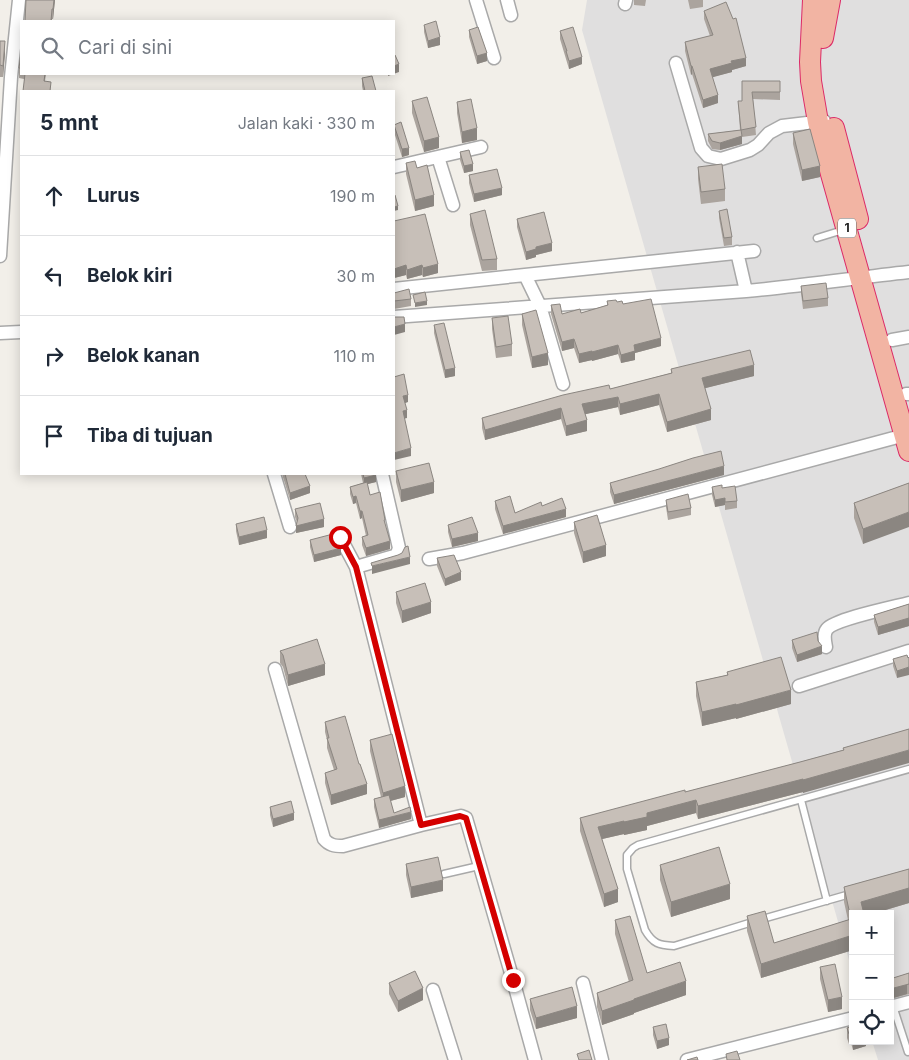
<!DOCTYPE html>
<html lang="id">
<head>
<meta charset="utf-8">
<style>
	body { margin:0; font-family:Inter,sans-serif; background:#f2f2f3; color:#1f2937 }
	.controls { position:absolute; right:15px; bottom:15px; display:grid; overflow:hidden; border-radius:0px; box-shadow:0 2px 12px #0003 }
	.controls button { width:45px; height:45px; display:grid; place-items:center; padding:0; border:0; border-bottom:1px solid #e0e1e3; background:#fff; color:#1f2937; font:25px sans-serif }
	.stop { position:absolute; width:15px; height:15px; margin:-11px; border:4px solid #d40000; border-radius:50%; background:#fff }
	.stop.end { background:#d40000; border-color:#fff; box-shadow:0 1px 5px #0008 }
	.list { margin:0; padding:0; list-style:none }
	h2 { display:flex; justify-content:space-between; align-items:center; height:65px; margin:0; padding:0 20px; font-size:21px }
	h2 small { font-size:16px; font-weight:400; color:#747a83 }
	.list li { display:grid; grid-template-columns:32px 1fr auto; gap:15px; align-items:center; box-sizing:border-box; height:80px; padding:0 20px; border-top:1px solid #e0e1e3 }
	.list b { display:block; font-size:19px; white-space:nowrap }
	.list em { font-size:16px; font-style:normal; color:#747a83 }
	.icon { flex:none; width:28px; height:28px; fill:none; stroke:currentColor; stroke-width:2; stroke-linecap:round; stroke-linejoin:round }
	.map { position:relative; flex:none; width:909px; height:1060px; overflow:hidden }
	.search { position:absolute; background:#fff; box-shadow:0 2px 12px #0003; left:20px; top:20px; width:375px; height:55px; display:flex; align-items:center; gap:12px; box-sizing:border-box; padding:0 18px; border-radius:0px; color:#747a83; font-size:19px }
	.panel { position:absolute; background:#fff; box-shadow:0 2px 12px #0003; left:20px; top:90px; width:375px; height:385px; border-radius:0px }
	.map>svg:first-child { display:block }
	.residential { fill:#e0dfdf }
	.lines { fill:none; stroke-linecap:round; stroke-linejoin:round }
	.service-casing { stroke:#a9a9a9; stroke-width:9 }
	.minor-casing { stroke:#a9a9a9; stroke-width:15 }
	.trunk-casing { stroke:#dc2a67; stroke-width:22 }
	.service { stroke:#fff; stroke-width:6 }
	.minor { stroke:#fff; stroke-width:12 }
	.trunk { stroke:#f2b4a3; stroke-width:20 }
	.wall { fill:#aba49e }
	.shaded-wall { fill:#8b8681 }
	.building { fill:#c7bfb8; stroke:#8b8681 }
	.route { stroke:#d40000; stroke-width:6 }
	.labels { text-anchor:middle; stroke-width:4; stroke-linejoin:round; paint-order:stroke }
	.shield { fill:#fff; stroke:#646464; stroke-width:1 }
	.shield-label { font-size:12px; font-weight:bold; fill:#222 }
</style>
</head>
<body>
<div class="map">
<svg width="909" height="1060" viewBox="0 0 909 1060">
	<rect width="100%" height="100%" fill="#f2efe9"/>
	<!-- residential -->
	<path class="residential" d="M587,0H909V1060H878L872,1041H890V914H853V974L582,30Z"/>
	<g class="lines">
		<defs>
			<path id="service" d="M817,238L843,230
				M801,800L827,901
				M444,874L479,866
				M850,894L759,920L674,946C659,945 653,944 645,930L627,869V855L633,848L638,845L909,769
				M893,1006L908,1052"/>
			<path id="minor" d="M476,0L494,58
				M507,0L511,15
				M625,4L626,0
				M676,63L701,148L708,156L721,159L750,150L758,145L769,133L782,126L824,121
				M438,157L453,205
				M394,167L481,147
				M737,252L746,291
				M0,256L11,77L19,0
				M525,275L754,251
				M394,289L525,275L540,306L563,384
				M394,317L746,291C800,286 855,278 909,272
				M0,333L21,332
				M892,340L909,337
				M906,394H909
				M274,474L290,527
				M382,474L399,548L397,554L394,556L356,567L421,825L461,816L466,818L513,980L535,1060
				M340,537L356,567
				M429,559L463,553L905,435
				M826,647C825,641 823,634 827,629C835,619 894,607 909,603
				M275,669L324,839C329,845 334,846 343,846L421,825
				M799,686L909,651
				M583,983L602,1060
				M433,990L455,1060
				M890,1007L909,1002
				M687,1060L853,1018"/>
			<path id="trunk" d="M813,0L810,62L811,81L818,122L831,174L909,451
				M823,38L830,0
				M834,128L858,219"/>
		</defs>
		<!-- service casing -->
		<use href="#service" class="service-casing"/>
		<!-- minor casing -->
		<use href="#minor" class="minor-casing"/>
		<!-- trunk casing -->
		<use href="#trunk" class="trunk-casing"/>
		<!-- service -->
		<use href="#service" class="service"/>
		<!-- minor -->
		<use href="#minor" class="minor"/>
		<!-- trunk -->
		<use href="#trunk" class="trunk"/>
	</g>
	<!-- wall -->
	<path class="wall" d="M26,0H55L53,19H52V21H25Z
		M634,0H646L645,6L634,5Z
		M688,0H703V7L690,9Z
		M704,11L746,66L732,70V72L712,77L718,103L703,108L692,74L691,75L685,51V42L710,36L704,19Z
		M424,25L440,45L428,48L424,32Z
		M469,30L487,61L477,64L469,37Z
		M560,31L582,64L569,69L560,39Z
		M0,41L5,53L3,77H0Z
		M21,54V74H46L45,81L51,91L24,79L19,78V68Z
		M362,78L376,91H363L362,86Z
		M742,81H780V100L753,99L756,135L742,137V144L720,150L712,149L708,141V134L740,130L738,101H742Z
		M412,101L439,148L424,152L412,113Z
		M457,102L477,140L462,143L457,113Z
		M394,125L409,155L402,157L394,132Z
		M793,133L820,177L802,181L793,144Z
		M460,152L473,171L464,173L460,160Z
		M406,163L417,168L434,206L415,211L406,174Z
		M698,167L725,189V201L701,204L698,179Z
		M469,175L502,195L474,202L469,183Z
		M719,211L732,237V245L724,246L719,218Z
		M470,214L497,259V270L482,271L470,225Z
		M517,219L552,251L536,255V257L526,260L517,227Z
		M394,221L438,273L423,277L422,275L407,279L406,275L394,278Z
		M801,286L828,298V306L803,309L801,293Z
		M394,293L411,299V306L394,309Z
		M607,301L623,304L661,346L635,353V360L621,363L618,354L592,361V360L579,363L574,348L562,351L551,314V305L562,314L581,313L607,305Z
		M522,314L548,365L532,368L522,325Z
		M492,318L512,344V356L496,358L492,329Z
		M434,325L455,376L445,378L434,333Z
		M671,369L754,376L705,388L711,420L667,432L659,405L620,415L618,407L585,414L587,431L566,436L561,419L485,440L482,428V418L610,389L671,373Z
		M396,471L434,493L401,502L396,482Z
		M282,474H305L310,493L290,500Z
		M361,474H375L376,482L367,484L370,495L385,523L390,549L366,556L362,545V537L366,536L362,518L360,519L356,503L353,504L350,494V487L363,483Z
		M724,475L614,504L610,492V483Z
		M909,483L863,544L854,518V503Z
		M712,487L722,488L737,501V508L725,510V505L715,507L712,495Z
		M666,500L691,508V515L668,520L666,507Z
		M495,501L515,513L542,506L566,517L503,534L495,509Z
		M295,509L324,527L296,533L297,522L295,517Z
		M574,522L606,556L583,563L574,533Z
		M236,524L267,538L239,545L236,531Z
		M448,525L478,541L452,547L448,532Z
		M310,540L341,555L314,562L310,547Z
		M437,558L461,580L445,586L437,566Z
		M396,592L431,613L402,623L396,603Z
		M909,604V626L878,635L874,622V615Z
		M792,640L818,641L822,654L797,662L792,648Z
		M280,651L325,675L288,686L283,667L280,663Z
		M908,658L897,678L893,666V659Z
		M727,672L791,704L736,719V718L702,726L696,696V682L727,675Z
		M325,722L367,794L331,805L325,783V773L334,770L327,748V740L325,732Z
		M909,729L803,793V792L698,819L696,813L647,826V830L624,835V834L602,839L618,902L604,907L580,831V818L685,792L800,762L843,750V748Z
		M370,740L405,797L390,801L394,813L411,819L379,828L374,807V799L381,797L370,751Z
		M270,807L294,820L273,827L270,815Z
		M406,864L443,891L411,898L406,875Z
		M660,865L730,899L671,917L660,880Z
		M909,869V903L872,914H853V950L761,978L747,931V916L774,943L848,920L844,902V887Z
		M615,920L647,973L686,995L634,1013V1014L602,1025L597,1007V993L629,982L615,934Z
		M820,967L842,1009L828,1012L820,979Z
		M909,973V994L890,999V979Z
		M389,983L423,1000L398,1012L389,994Z
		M530,999L577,1018L536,1029L530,1010Z
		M853,1026V1041H866V1046L853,1050L851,1043L849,1044L847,1038V1028Z
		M653,1027L669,1045L657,1049L653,1035Z"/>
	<!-- shaded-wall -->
	<path class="shaded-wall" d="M54,0H55L53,19V9Z
		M440,37V45L428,48V41Z
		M5,41V53L3,77V66Z
		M487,53V61L477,64V56Z
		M582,57V64L569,69V61Z
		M746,58V66L732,70V72L710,78V69L731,61Z
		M399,64V72L388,76V74H394V66Z
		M691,66H692V74L691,75Z
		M718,95V103L703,108V100Z
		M477,128V140L462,143V132Z
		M742,136V144L720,150V143Z
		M439,137V148L424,152V141Z
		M409,148V155L402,157V149Z
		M473,164V171L464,173V166Z
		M820,166V177L802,181V170Z
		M502,188V195L474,202V194Z
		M434,195V206L415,211V200Z
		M398,206V210L394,211V207Z
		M552,243V251L536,255V257L526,260V252L536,247Z
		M438,264V273L423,277V268Z
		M406,265V275L394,278V269Z
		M422,265V275L407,279V270Z
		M427,301V305L415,307V303Z
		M405,324V332L394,335V327Z
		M661,338V346L635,353V360L621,363V355L634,345Z
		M574,339V348L562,351V342Z
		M618,345V354L592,361V352Z
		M592,351V360L579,363V354Z
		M548,353V365L532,368V357Z
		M754,365V376L702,389V378Z
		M455,368V376L445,378V370Z
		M659,394V405L620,415V404Z
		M408,395V402L403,404V396Z
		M618,397V407L582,415V404Z
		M561,408V419L485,440V430Z
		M711,409V420L667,432V422Z
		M407,410V418L403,419V411Z
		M587,420V431L566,436V426Z
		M411,448V456L394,460V453Z
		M724,466V475L614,504V495Z
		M376,475V482L364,485V478Z
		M434,482V493L401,502V490Z
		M310,486V493L290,500V493Z
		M356,496V503L353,504V497Z
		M725,498V505L715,507V500Z
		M566,509V517L503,534V526Z
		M360,511H362V518L360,519Z
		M909,512V527L863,544V529Z
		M324,519V527L296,533V526Z
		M267,530V538L239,545V537Z
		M478,533V541L452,547V539Z
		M390,541V549L366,556V548Z
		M606,545V556L583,563V552Z
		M341,548V555L314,562V555Z
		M410,557V564L372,574V566Z
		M461,572V580L445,586V579Z
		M431,602V613L402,623V611Z
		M909,618V626L878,635V627Z
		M822,646V654L797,662V655Z
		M325,664V675L288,686V675Z
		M909,667V675L897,678V671Z
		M791,690V704L736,719V705Z
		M736,704V718L702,726V712Z
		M909,750V763L803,793V780Z
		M803,779V792L698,819V806Z
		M367,784V794L331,805V795Z
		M405,786V797L383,803V793Z
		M696,800V813L647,826V830L624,835V822L647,813Z
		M411,812V819L379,828V820Z
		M294,813V820L273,827V819Z
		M624,821V834L598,840V827Z
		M443,880V891L411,898V887Z
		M730,884V899L671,917V902Z
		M909,888V903L872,914H861V902Z
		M618,889V902L604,907V894Z
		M853,935V950L761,978V964Z
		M686,981V995L634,1013V1014L602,1025V1011L634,999Z
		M907,984V994L890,999V989Z
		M423,988V1000L398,1012V1001Z
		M842,997V1009L828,1012V1000Z
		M577,1006V1018L536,1029V1018Z
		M851,1033V1043L849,1044V1034Z
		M669,1038V1045L657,1049V1041Z
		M853,1041H866V1046L853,1050Z"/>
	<!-- building -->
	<path class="building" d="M26,0H54L53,9H52L51,21H25Z
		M726,2L733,19L736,18L746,58L731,61L732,63L710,69L718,95L703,100L692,66H691L685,42L713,35L704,11Z
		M436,21L440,37L428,41L424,25Z
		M478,27L487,53L477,56L469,30Z
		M573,27L582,57L569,61L566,51H567L560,31Z
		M0,41H5L3,66L0,65Z
		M21,54V68H19L21,53Z
		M395,55L399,64L394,66V56Z
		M25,74H45L44,81L51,82L50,91H23Z
		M372,76L376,91H365L362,78Z
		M742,81H780V92H752L756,127L741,130L738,101H742Z
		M427,97L439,137L424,141L412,101Z
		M471,99L477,128L462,132L457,102Z
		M401,122L409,148L402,149L394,125Z
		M810,129L820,166L802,170L793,133Z
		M741,130L742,136L720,143L712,141L708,134Z
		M469,150L473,164L464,166L460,152Z
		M415,161L417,168L427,165L434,195L415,200L406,163Z
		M722,164L725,189L701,192L698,167Z
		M497,169L502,188L474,194L469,175Z
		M395,195L398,206L394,207V196Z
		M727,209L732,237L724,238L719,211Z
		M485,210L497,259L482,260L470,214Z
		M544,212L552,243L536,247V249L526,252L517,219Z
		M425,214L438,264L423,268L422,265L407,270L406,265L394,269V221Z
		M826,283L828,298L803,301L801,286Z
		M409,289L411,299L394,301V293Z
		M425,292L427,301L415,303L413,295Z
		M651,299L661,338L634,345L635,351L621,355L618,345L592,352V351L579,354L574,339L562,342L551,305L560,304L562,314L580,309L581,313L608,305L607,301L616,300L617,302L622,301L623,304Z
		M536,310L548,353L532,357L522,314Z
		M508,316L512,344L496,347L492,318Z
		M394,317H404L405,324L394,327Z
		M444,323L455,368L445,370L434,325Z
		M750,350L754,365L702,378L711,409L667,422L659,394L620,404L618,397L582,404L587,420L566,426L561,408L485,430L482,418L563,395L609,385L610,389L672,373L671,369Z
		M404,374L408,395L403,396L407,410L403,411L411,448L394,453V377Z
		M721,451L724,466L614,495L610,483L659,469L693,458Z
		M429,463L434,482L401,490L396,471Z
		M285,474H305L310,486L290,493Z
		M363,474H375L376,475L364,478Z
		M367,482L370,495L380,492L385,520H384L390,541L366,548L362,537L368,535L362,511H360L356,496L353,497L350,487Z
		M909,483V512L863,529L854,503Z
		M722,485V488L735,486L737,501L725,502V498L715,500L712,487Z
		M688,494L691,508L668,512L666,500Z
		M510,496L515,513L541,502L542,506L562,498L566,509L503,526L495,501Z
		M320,503L324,519L296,526L298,518L295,509Z
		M597,515L606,545L583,552L574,522Z
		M264,517L267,530L239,537L236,524Z
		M472,517L478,533L452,539L448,525Z
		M333,534L341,548L314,555L310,540Z
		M408,546L410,557L372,566L371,563L398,555L402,553L405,547Z
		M454,555L461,572L445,579L437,558Z
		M425,583L431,602L402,611L396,592Z
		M909,604V618L878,627L874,615Z
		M817,632L818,641L822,646L797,655L792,640Z
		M317,639L325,664L288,675L283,655L280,651Z
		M907,655L908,658L909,657V667L897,671L893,659Z
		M781,657L791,690L736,705V704L702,712L696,682L728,675L727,672Z
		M345,716L359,764H360L367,784L331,795L325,773L337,769L327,738H329L325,722Z
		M909,729V750L803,780V779L698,806L696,800L647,813V817L624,822V821L598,827L618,889L604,894L580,818L685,790V792L800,762L844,750L843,748Z
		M392,734L405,786L383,793L370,740Z
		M389,795L394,813L410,807L411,812L379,820L374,799Z
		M291,801L294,813L273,819L270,807Z
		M719,847L730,884L671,902L660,865Z
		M438,857L443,880L411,887L406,864Z
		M909,869V888L861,902L864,914H853V935L761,964L747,916L765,911L774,943L851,919L844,887Z
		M630,916L647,973L680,962L686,981L634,999V1000L602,1011L597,993L633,980L615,920Z
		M835,964L842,997L828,1000L820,967Z
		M415,971L423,988L398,1001L389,983Z
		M909,973V984L890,989V979Z
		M572,987L577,1006L536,1018L530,999Z
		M666,1024L669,1038L657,1041L653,1027Z
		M853,1026V1038L851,1033L849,1034L847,1028Z
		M589,1050L592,1060H579L577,1054Z
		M737,1051L740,1060H727L726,1054Z
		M697,1057L698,1060H687Z"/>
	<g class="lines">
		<!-- route -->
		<path class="route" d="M340,537L356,567L421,825L460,816L466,818L513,980"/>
	</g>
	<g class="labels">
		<!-- shield labels -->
		<rect class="shield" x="838" y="218.5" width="18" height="19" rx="4"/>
		<g class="shield-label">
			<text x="847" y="232">1</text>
		</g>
	</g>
</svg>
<div class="controls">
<button>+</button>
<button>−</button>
<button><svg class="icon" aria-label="locate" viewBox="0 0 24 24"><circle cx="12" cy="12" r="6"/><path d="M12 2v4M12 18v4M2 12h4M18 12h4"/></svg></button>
</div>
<div class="stop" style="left:340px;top:537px"></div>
<div class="stop end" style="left:513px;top:980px"></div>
<div class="search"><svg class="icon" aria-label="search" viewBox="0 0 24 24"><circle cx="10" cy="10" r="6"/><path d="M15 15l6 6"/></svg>Cari di sini</div>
<section class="panel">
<h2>5 mnt<small>Jalan kaki · 330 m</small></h2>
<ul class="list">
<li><svg class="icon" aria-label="ahead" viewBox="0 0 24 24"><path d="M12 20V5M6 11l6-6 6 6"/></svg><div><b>Lurus</b></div><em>190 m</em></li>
<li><svg class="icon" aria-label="left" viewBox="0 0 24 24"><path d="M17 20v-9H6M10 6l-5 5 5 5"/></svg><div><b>Belok kiri</b></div><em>30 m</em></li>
<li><svg class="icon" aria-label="right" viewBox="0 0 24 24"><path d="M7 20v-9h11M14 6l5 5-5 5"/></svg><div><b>Belok kanan</b></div><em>110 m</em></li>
<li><svg class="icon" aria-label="arrive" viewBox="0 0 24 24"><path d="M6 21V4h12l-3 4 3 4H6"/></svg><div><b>Tiba di tujuan</b></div></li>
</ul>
</section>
</div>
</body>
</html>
